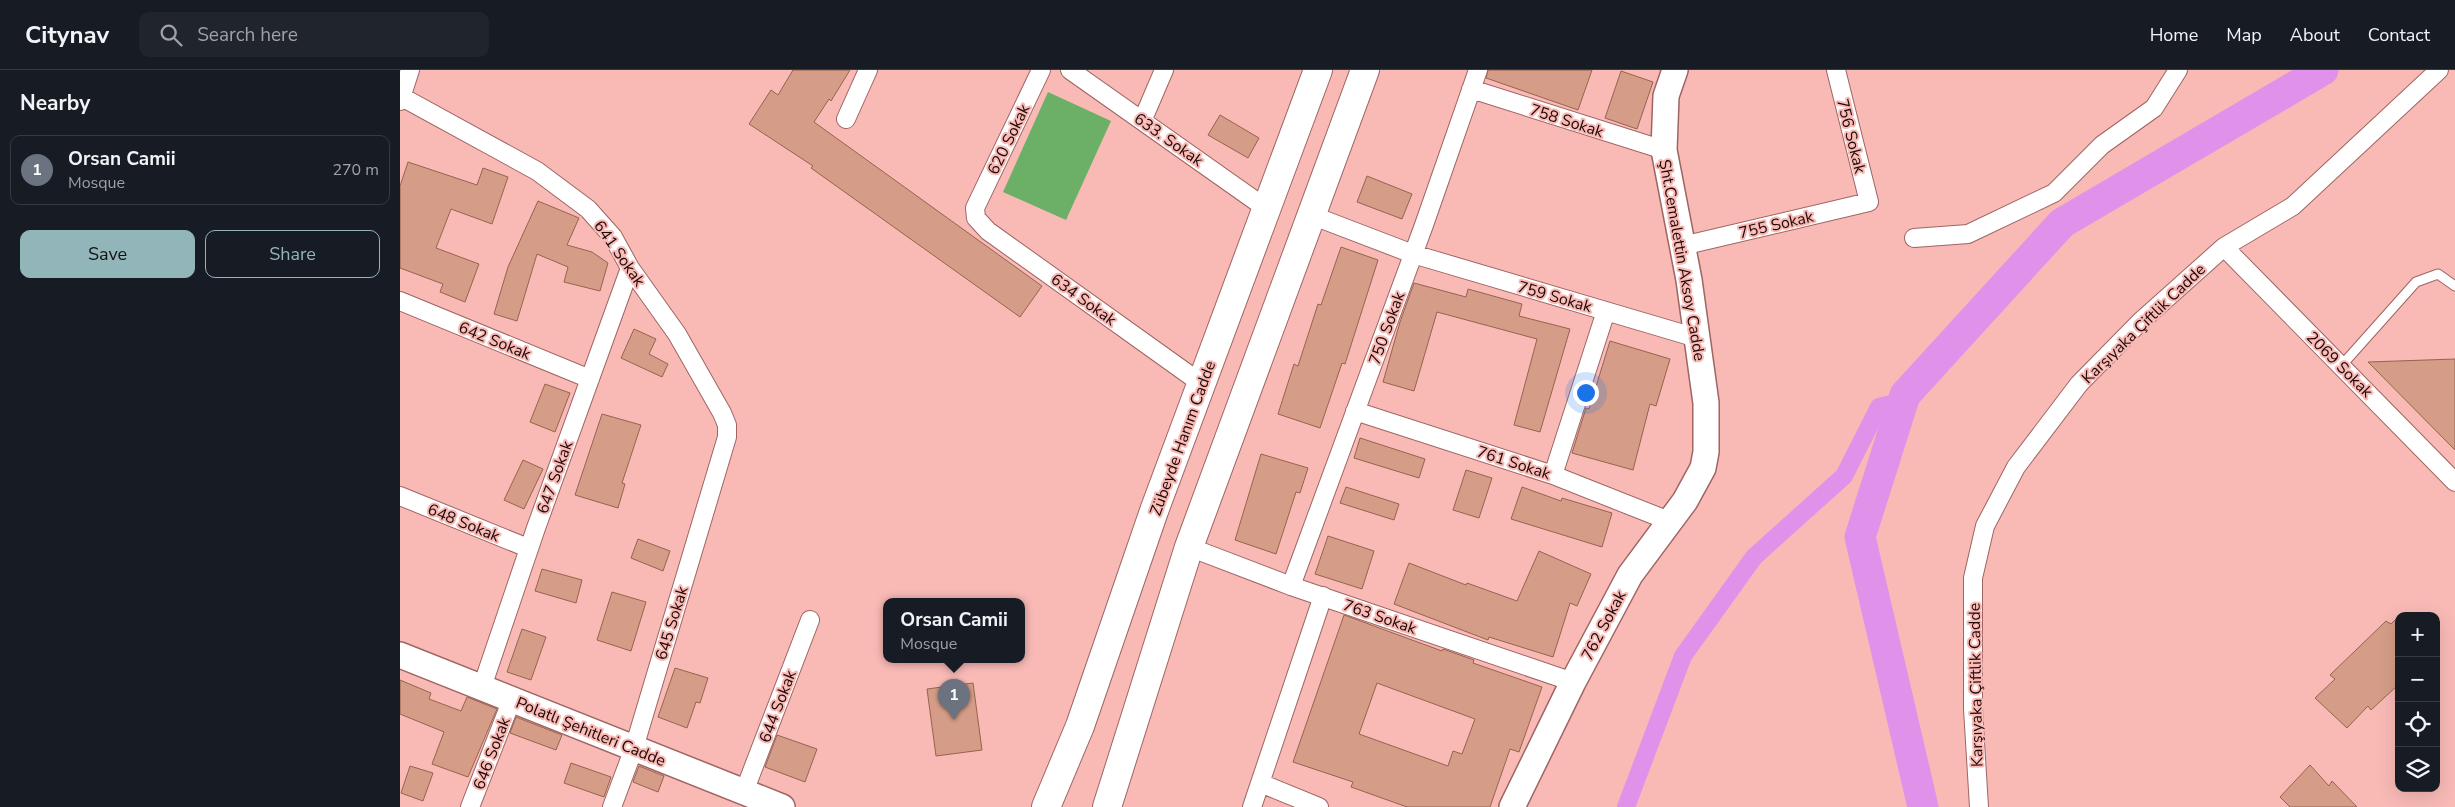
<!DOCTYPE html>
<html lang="en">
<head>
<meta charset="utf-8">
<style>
	body { margin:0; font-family:"Nunito Sans",sans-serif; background:#20242c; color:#f1f3f6 }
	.controls { position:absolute; right:15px; bottom:15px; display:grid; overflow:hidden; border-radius:10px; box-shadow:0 5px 20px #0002 }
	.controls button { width:45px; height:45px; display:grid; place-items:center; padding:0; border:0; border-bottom:1px solid #363941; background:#171b24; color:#f1f3f6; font:25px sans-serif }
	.you { position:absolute; left:1185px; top:322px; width:18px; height:18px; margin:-12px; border:4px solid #fff; border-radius:50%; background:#1a73e8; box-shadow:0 0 0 8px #1a73e833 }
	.badge { display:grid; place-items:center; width:32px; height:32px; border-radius:50%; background:#92b5b9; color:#fff; font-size:16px; font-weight:700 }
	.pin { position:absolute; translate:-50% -41px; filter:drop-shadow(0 1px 2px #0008) }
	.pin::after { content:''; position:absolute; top:26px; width:18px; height:15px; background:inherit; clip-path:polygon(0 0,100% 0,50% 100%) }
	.popup { position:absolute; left:483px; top:528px; width:142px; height:65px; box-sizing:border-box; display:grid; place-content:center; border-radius:10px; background:#171b24; filter:drop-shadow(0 1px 4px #0005); font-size:16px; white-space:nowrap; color:#9ea1a6 }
	.popup b { font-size:19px; color:#f1f3f6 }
	.popup::after { content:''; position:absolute; left:50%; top:100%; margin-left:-10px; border:10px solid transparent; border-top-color:#171b24 }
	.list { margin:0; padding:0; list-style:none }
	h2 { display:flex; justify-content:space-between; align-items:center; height:65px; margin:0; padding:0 20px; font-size:21px }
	h2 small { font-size:16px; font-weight:400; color:#9ea1a6 }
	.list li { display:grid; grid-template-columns:32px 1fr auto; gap:15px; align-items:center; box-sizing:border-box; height:70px; margin:0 10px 10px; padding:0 10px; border:1px solid #363941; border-radius:10px }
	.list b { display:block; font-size:19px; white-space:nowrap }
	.list p { margin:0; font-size:16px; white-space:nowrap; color:#9ea1a6 }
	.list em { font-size:16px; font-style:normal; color:#9ea1a6 }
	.actions { display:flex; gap:10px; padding:15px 20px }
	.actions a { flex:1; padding:11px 0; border:1px solid #92b5b9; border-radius:10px; text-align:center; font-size:18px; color:#92b5b9 }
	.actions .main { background:#92b5b9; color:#111 }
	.icon { flex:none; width:28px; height:28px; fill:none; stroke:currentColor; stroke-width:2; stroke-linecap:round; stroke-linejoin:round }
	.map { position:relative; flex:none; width:2055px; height:737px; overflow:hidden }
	header { display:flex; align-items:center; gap:30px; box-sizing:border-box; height:70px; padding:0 25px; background:#171b24; border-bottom:1px solid #363941 }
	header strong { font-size:24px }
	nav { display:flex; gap:28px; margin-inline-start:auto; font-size:18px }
	.search { width:350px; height:45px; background:#20242c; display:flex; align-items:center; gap:12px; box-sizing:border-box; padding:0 18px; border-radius:10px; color:#9ea1a6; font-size:19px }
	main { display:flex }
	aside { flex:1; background:#171b24 }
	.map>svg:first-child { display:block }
	.green { fill:#6caf67 }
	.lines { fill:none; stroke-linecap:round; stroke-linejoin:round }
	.canal { stroke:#e092eb; stroke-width:18 }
	.river { stroke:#e092eb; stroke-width:31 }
	.building { fill:#d59d87; stroke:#96634e; fill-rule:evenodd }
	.lane-casing { stroke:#9e6563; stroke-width:11 }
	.street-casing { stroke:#9e6563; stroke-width:20 }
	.secondary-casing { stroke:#9e6563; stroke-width:28 }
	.highway-casing { stroke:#9e6563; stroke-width:30 }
	.lane { stroke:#fff; stroke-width:9 }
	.street { stroke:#fff; stroke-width:18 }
	.secondary { stroke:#fff; stroke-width:25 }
	.highway { stroke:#fff; stroke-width:28 }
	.labels { text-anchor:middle; stroke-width:4; stroke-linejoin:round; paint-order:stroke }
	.street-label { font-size:16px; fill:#1d0808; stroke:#f9bab6 }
</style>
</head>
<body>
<header>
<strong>Citynav</strong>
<div class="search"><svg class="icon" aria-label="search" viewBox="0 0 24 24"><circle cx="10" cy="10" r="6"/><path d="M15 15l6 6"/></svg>Search here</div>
<nav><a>Home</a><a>Map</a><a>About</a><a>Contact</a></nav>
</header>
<main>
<aside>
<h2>Nearby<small></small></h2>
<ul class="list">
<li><span class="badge" style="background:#6b7280">1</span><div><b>Orsan Camii</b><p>Mosque</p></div><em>270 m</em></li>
</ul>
<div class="actions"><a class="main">Save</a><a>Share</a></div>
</aside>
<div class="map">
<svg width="2055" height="737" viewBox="0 0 2055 737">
	<rect width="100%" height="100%" fill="#f9bab6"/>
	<!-- green -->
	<path class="green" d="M648,22L711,51L666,150L603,122Z"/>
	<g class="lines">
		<!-- canal -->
		<path class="canal" d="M1226,737L1283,586L1354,487L1444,406L1479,337L1504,331"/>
		<!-- river -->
		<path class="river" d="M1523,737L1460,467L1505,325L1662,153L1923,0"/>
	</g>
	<!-- building -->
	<path class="building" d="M393,0H450L431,31L429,29L414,52L642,216L620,247L411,98L413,96L349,54L371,20L378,25Z
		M1088,0H1192L1178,40L1086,8Z
		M1221,1L1253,12L1237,59L1205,48Z
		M820,45L859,68L848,88L808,65Z
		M8,92L77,115L83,98L108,107L92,154L51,139L36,178L79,194L65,232L40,222L43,214L0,198V116Z
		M967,106L1012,124L1002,149L957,132Z
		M138,131L179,148L167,175L192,182L208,193L200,221L164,212L168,197L137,184L117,251L94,244L108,197Z
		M941,177L978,190L945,294L942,293L920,358L878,344L894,294L898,296L918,234L921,235Z
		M1014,213L1066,227L1068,219L1122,234L1119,246L1170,259L1140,362L1114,355L1137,269L1037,242L1014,321L983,312L1000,252Z
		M234,259L256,269L249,284L268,294L262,307L221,288Z
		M1210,271L1270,289L1256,336L1250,334L1233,400L1172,383L1186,338L1189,339Z
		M2055,289V380L1968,292Z
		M145,314L170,323L155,362L130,352Z
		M202,344L241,355L222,413L225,414L218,438L175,425Z
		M960,368L1025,389L1019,408L954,388Z
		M861,384L908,398L900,423L896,422L876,484L835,470Z
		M123,390L143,399L124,439L104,430Z
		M1066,400L1092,408L1079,448L1053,440Z
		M946,417L999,434L994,450L940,433Z
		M1122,417L1161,431L1162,428L1212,443L1202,477L1111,449Z
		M928,466L974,481L962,519L915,504Z
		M238,469L270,481L263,501L231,488Z
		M1139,481L1191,504L1177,536L1170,533L1153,587L1089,567L1088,570L994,534L1009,493L1066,515L1067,513L1117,531Z
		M142,499L182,510L176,533L135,521Z
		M212,522L246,532L231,581L197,570Z
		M944,545L1042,581L1043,579L1074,590L1073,593L1142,617L1119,682L1110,679L1090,737H1007L951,717L953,712L893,692ZM977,613L1075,649L1062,684L1053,681L1048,696L959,664Z
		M1999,546V614L1971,640L1968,636L1947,658L1915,628L1935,609L1930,605L1986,551L1991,554Z
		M122,559L146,567L131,610L107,602Z
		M275,598L308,608L300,633L296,632L287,658L258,647Z
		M0,610L31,623L29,629L61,641L67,627L97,639L68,707L32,694L44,662L0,644Z
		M573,613L582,680L536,686L527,619Z
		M116,647L162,665L156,680L110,663Z
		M377,665L417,679L405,712L365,697Z
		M171,693L211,707L204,727L164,713Z
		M1910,695L1929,716L1932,711L1957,737H1890L1880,727Z
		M10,696L33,703L23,731L1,723Z
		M239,696L264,706L258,722L233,712Z"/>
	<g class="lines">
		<defs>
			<path id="lane" d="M1942,295L2016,212L2038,204L2055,216"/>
			<path id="street" d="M641,0L575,138L576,148L588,161L802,314
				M670,0L867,139
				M1071,19L1264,80
				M0,26L137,101L188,139L213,167L230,198L277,264L322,343L327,355V367L234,678L212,737
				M0,31L10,0
				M446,49L468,0
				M743,49L764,0
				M911,145L1013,184L1297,268
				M1514,168L1568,164L1654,123L1702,75L1754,38L1778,0
				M1282,176L1469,132L1436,0
				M1824,177L2055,412
				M0,231L190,309
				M955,341L1153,405L1269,451
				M1153,405L1206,241
				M0,426L128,478
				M789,477L891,516L1173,612
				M891,516L1024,155L1078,0
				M82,617L136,458L230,198
				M860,713L919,737
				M344,722L410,550
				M70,737L112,629
				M852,737L923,526
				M1579,737L1573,639V508L1585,456L1616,397L1679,314L1740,252L1824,177L1893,136L2039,0"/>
			<path id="secondary" d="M0,585L382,737
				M1112,737L1173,612L1230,505L1285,431L1303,398L1306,382V333L1289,210L1264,80L1266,26L1275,0"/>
			<path id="highway" d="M646,737L680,656L754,441L918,0
				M707,737L789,477L965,0"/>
		</defs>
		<!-- lane casing -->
		<use href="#lane" class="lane-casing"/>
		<!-- street casing -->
		<use href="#street" class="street-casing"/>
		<!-- secondary casing -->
		<use href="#secondary" class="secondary-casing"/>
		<!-- highway casing -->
		<use href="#highway" class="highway-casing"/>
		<!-- lane -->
		<use href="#lane" class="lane"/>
		<!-- street -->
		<use href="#street" class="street"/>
		<!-- secondary -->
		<use href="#secondary" class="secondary"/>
		<!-- highway -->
		<use href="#highway" class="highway"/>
	</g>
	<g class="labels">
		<!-- street labels -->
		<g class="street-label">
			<text transform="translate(1167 50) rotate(18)" y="6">758 Sokak</text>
			<text transform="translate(1452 66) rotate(76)" y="6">756 Sokak</text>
			<text transform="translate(608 69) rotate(-64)" y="6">620 Sokak</text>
			<text transform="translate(769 69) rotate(35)" y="6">633. Sokak</text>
			<text transform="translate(1376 154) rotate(-13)" y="6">755 Sokak</text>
			<text transform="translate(220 183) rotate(55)" y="6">641 Sokak</text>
			<text transform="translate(1283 190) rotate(80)" y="6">Şht.Cemalettin Aksoy Cadde</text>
			<text transform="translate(1155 226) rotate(16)" y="6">759 Sokak</text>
			<text transform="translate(684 229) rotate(36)" y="6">634 Sokak</text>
			<text transform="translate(1743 253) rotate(-44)" y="6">Karşıyaka Çiftlik Cadde</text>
			<text transform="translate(986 258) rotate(-70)" y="6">750 Sokak</text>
			<text transform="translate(95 270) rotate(22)" y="6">642 Sokak</text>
			<text transform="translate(1940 294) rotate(45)" y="6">2069 Sokak</text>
			<text transform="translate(782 368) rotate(-70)" y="6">Zübeyde Hanım Cadde</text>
			<text transform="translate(1114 392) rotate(18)" y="6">761 Sokak</text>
			<text transform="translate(154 407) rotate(-70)" y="6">647 Sokak</text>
			<text transform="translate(64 452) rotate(22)" y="6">648 Sokak</text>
			<text transform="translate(980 546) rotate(19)" y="6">763 Sokak</text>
			<text transform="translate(271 553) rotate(-73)" y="6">645 Sokak</text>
			<text transform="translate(1203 555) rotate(-62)" y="6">762 Sokak</text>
			<text transform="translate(1575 615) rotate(-91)" y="6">Karşıyaka Çiftlik Cadde</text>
			<text transform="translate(377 636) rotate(-69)" y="6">644 Sokak</text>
			<text transform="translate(191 661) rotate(22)" y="6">Polatlı Şehitleri Cadde</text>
			<text transform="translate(91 683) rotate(-69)" y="6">646 Sokak</text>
		</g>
	</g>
</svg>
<div class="controls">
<button>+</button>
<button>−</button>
<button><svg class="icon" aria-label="locate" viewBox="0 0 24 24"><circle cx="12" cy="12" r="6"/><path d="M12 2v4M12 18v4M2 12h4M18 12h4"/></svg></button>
<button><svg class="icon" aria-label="layers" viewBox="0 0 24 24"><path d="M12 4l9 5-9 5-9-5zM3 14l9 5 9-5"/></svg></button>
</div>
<div class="you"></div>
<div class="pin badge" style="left:554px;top:650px;background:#6b7280">1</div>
<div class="popup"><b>Orsan Camii</b>Mosque</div>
</div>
</main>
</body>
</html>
